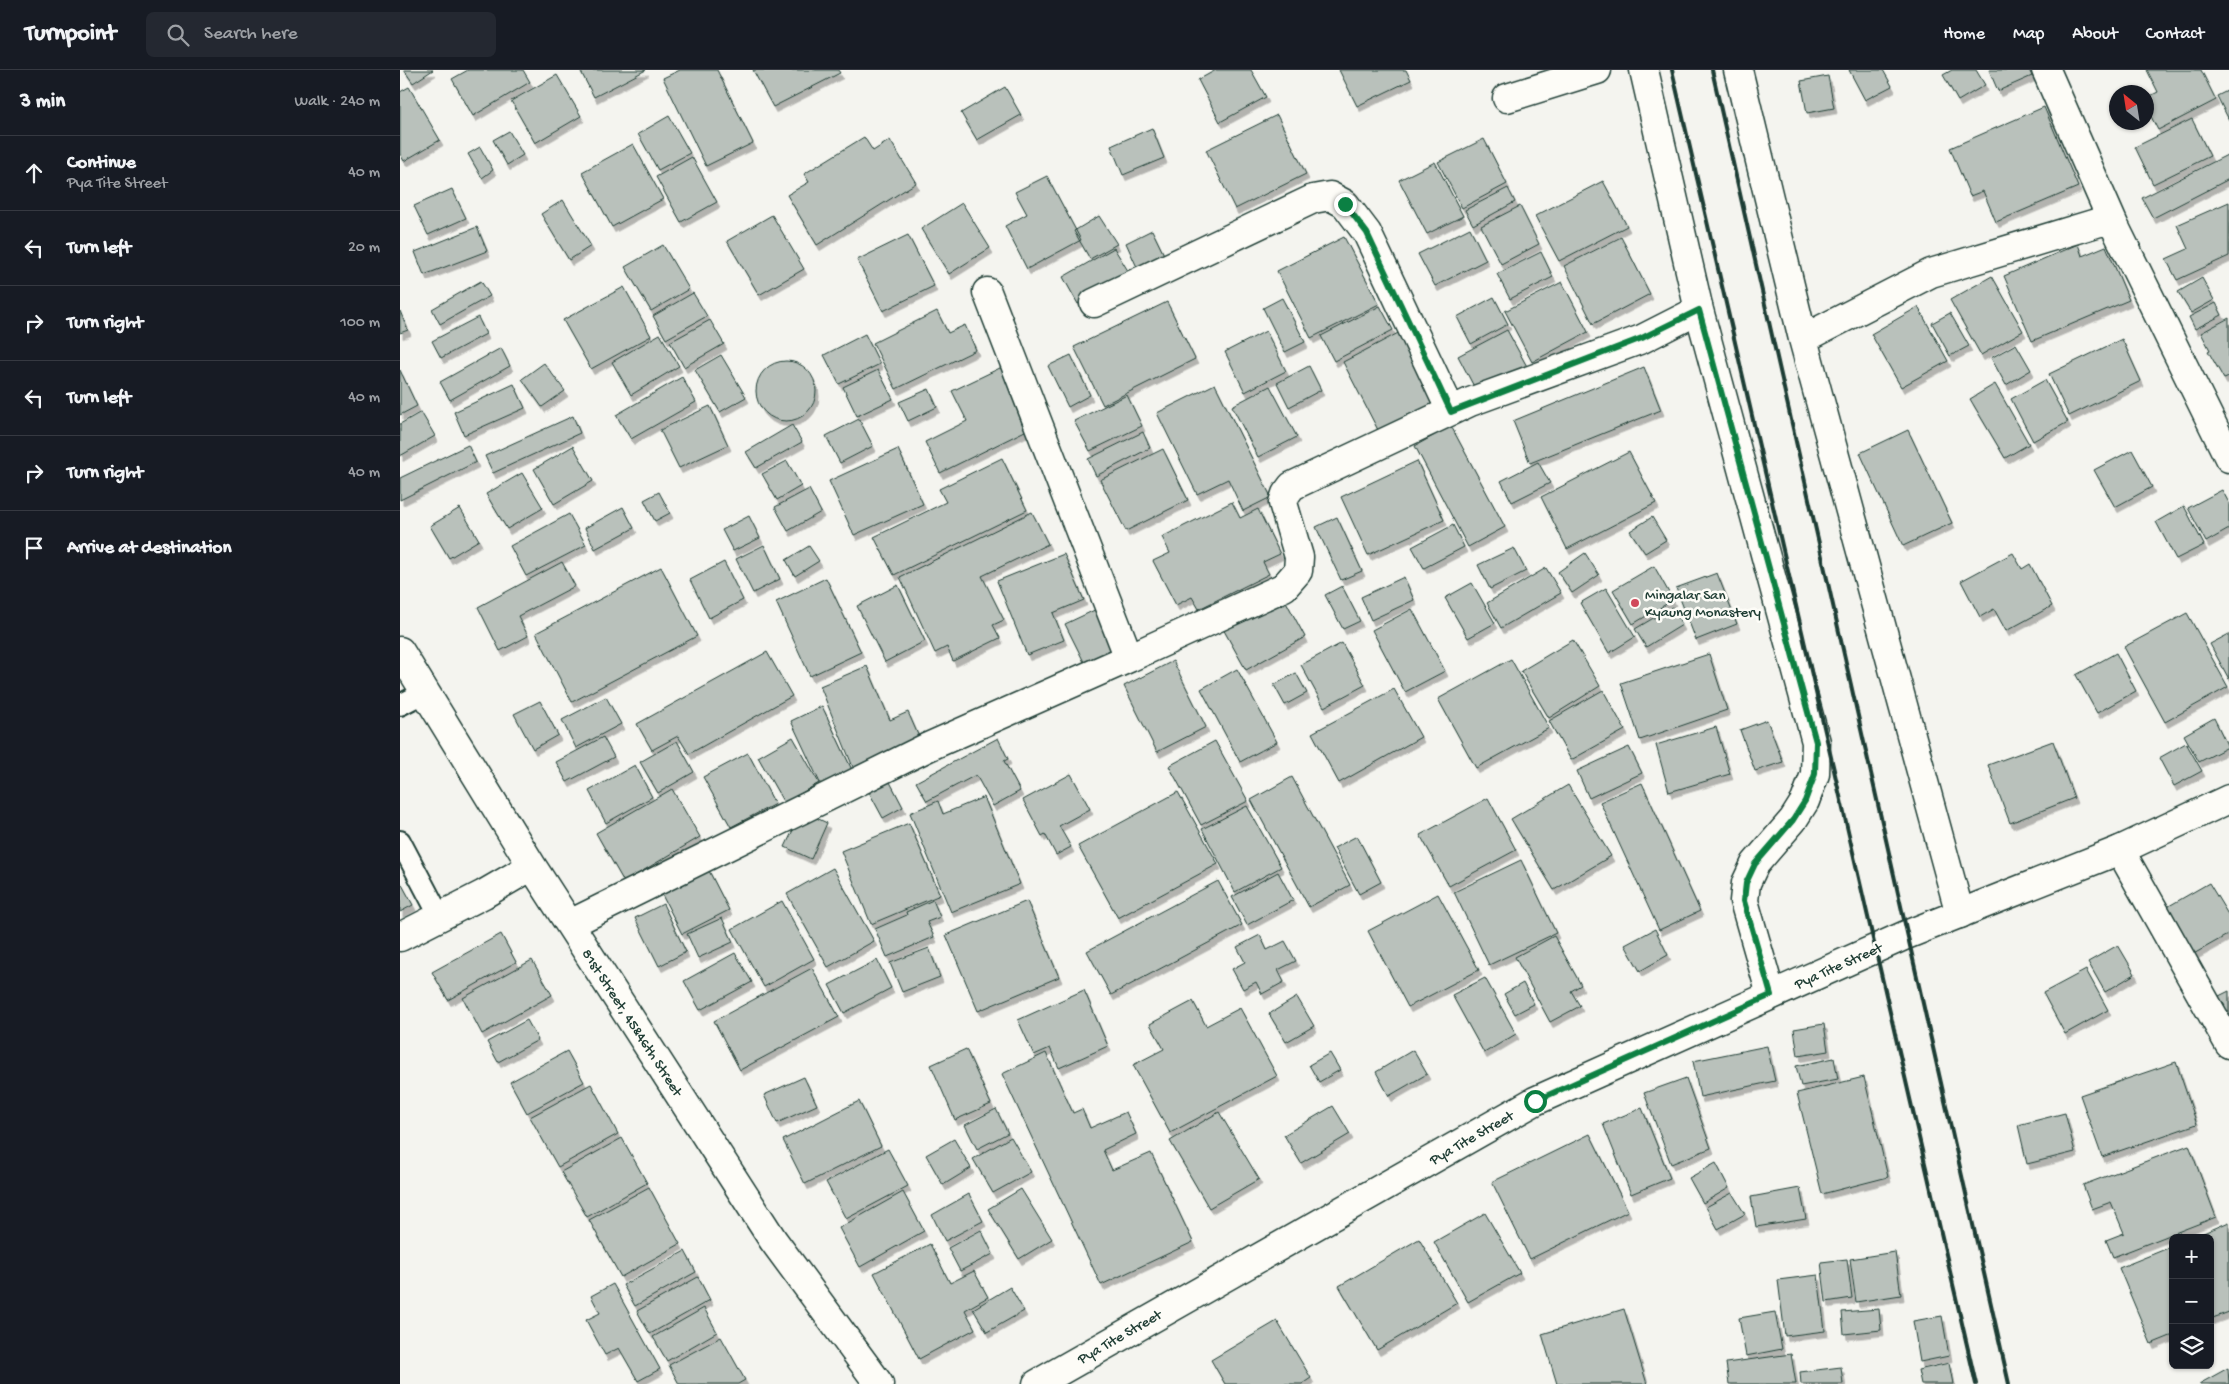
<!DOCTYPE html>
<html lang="en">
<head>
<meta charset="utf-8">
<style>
	body { margin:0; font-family:"Gochi Hand",sans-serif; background:#242831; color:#f1f3f6 }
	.controls { position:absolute; right:15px; bottom:15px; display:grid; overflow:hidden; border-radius:8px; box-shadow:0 1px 4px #0004 }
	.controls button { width:45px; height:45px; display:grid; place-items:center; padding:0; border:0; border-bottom:1px solid #363941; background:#171b24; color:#f1f3f6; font:25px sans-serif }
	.compass { position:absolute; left:1709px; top:15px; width:45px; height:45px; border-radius:50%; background:#171b24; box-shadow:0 1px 4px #0004; rotate:330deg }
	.stop { position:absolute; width:15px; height:15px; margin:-11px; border:4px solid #0b8043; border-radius:50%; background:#fff }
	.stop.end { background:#0b8043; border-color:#fff; box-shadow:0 1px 5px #0008 }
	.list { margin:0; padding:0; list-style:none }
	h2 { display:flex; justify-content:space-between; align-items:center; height:65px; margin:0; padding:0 20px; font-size:21px }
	h2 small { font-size:16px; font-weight:400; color:#9ea1a6 }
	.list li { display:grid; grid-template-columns:32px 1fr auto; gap:15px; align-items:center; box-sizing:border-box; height:75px; padding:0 20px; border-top:1px solid #363941 }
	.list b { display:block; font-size:19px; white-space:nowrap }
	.list p { margin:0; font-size:16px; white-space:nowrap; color:#9ea1a6 }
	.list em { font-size:16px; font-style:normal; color:#9ea1a6 }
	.icon { flex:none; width:28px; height:28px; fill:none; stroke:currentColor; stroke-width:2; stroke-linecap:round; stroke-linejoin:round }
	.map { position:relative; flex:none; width:1829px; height:1314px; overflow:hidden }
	header { display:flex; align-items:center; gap:30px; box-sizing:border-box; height:70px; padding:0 25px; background:#171b24; border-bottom:1px solid #363941 }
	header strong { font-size:24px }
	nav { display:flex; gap:28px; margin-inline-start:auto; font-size:18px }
	.search { width:350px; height:45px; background:#242831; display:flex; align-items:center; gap:12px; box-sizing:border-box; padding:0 18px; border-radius:8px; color:#9ea1a6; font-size:19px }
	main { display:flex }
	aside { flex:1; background:#171b24 }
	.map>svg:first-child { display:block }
	.building { fill:#b9c1bb; stroke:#1f3d34; filter:url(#shadow) }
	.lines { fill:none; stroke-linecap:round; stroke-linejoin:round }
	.lane-casing { stroke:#1f3d34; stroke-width:24 }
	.street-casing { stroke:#1f3d34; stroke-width:31 }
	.secondary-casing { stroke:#1f3d34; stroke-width:31 }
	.lane { stroke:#fdfcf7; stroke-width:20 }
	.street { stroke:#fdfcf7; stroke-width:28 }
	.secondary { stroke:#fdfcf7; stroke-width:28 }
	.rail { stroke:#1f3d34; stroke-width:4 }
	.route { stroke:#0b8043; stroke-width:6 }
	.poi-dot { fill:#d1495b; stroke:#fdfcf7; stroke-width:2 }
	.labels { text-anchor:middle; stroke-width:5; stroke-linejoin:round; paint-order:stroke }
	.poi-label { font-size:15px; fill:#1f3d34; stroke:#fdfcf7; text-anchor:start }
	.street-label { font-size:15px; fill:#1f3d34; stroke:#fdfcf7 }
</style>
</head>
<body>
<header>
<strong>Turnpoint</strong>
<div class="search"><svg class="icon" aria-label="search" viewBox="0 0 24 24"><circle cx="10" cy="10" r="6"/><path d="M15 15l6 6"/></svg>Search here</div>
<nav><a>Home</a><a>Map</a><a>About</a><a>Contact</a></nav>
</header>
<main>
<aside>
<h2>3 min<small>Walk · 240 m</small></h2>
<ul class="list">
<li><svg class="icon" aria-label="ahead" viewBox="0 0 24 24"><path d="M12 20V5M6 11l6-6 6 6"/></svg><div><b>Continue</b><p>Pya Tite Street</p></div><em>40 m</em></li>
<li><svg class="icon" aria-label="left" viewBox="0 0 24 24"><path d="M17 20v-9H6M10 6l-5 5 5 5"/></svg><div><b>Turn left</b></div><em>20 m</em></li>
<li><svg class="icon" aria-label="right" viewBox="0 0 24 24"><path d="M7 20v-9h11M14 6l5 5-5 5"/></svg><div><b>Turn right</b></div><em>100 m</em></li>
<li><svg class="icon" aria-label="left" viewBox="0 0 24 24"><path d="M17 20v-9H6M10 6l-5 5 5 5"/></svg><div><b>Turn left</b></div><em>40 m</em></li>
<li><svg class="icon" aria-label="right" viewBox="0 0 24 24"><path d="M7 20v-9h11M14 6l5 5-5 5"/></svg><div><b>Turn right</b></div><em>40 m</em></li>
<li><svg class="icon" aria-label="arrive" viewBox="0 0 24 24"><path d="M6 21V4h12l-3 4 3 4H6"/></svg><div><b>Arrive at destination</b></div></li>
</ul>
</aside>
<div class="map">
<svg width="1829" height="1314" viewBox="0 0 1829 1314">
	<defs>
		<filter id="shadow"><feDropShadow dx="3" dy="5.5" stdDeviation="0" flood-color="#0004"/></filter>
	</defs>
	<rect width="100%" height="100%" fill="#f4f4ef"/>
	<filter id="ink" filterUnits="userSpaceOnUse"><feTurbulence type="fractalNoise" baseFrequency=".02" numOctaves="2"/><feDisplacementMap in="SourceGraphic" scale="10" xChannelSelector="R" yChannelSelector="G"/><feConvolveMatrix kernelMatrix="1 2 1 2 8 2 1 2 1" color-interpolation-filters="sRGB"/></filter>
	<g filter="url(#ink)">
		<!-- building -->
		<path class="building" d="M4,0H33L13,13Z
			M68,0H123L130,12L73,46L52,9Z
			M180,0H246L194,27Z
			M280,0H317L353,73L306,96L263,8Z
			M353,0H438L440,3L373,37Z
			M816,0H851L866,27L820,52L798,10Z
			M939,0H1006L1011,10L957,36Z
			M1449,0H1483L1492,16L1465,30Z
			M1552,0H1576L1585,15L1558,31L1543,5Z
			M1589,0H1629L1632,6L1598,21Z
			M1747,0H1801L1816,30L1758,60L1746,37V28L1758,22Z
			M157,5L181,46L135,73L111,31Z
			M1428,6L1434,38L1407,43L1401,11Z
			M9,17L40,70L4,91L0,84V22Z
			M605,17L621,45L577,70L561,43Z
			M1829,20V50L1817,26Z
			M1644,37L1678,117L1596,152L1583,121L1570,126L1550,78Z
			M877,45L906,104L835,139L806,80Z
			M269,46L290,83L258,100L238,64Z
			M1792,49L1810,86L1753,114L1735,77Z
			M752,58L764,88L723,105L711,76Z
			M109,61L123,85L107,95L93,70Z
			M464,67L473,81L490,70L516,113L417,175L387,125L409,112L404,104Z
			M1084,69L1107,114L1062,138L1038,92Z
			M233,74L263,129L212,157L182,102Z
			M80,77L93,100L82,108L68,84Z
			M1829,84V109L1753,148L1742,128Z
			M292,87L317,132L281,152L256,107Z
			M1035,92L1063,146L1027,164L999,110Z
			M647,106L681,170L627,199L605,156L627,144L615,122Z
			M1203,111L1227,156L1159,191L1135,146Z
			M1108,118L1115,132L1073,155L1065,140Z
			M52,119L66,148L28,165L14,136Z
			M163,130L191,176L169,190L141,144Z
			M1829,132V186L1777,210L1766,189L1788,179L1777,155Z
			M562,133L590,178L549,204L521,159Z
			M1120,136L1139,174L1101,194L1081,156Z
			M372,145L404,199L359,225L327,171Z
			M699,146L717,174L690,189L674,161Z
			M77,157L87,181L24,205L15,182Z
			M1070,158L1086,190L1035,216L1018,184Z
			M752,160L768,193L741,206L726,173Z
			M508,165L534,216L483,241L457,190Z
			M944,167L979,234L911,268L877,201Z
			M1221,167L1250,224L1193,254L1164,196Z
			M1678,174L1682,186L1706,176L1729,230L1632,271L1604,206Z
			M263,175L289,219L251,241L225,197Z
			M714,178L730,204L678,234L663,207Z
			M1141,182L1153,207L1110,229L1097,204Z
			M1592,206L1623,261L1581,285L1550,230Z
			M1802,208L1814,230L1791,243L1778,222Z
			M81,211L90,226L40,254L32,239Z
			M1162,212L1188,262L1132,292L1105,241Z
			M224,217L251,266L191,299L163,250Z
			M293,223L307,246L266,269L253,246Z
			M1094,227L1108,254L1071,274L1057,247Z
			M882,228L905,272L885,282L863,238Z
			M767,232L795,289L703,335L674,277Z
			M1816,233L1822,245L1795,259L1789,247Z
			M980,236L993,260L934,291L921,266Z
			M1518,237L1548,291L1501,317L1471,264Z
			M0,241L8,260L0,263Z
			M537,241L548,263L565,255L576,280L496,319L473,273Z
			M1550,243L1569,276L1550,286L1532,253Z
			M78,247L86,264L41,288L32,271Z
			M1829,248V307L1824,309L1808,281L1810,280L1801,263Z
			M310,250L324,274L284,297L270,272Z
			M1004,260L1040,330L979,362L943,292Z
			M1107,260L1130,302L1080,328L1058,286Z
			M866,261L886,301L845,322L825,282Z
			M260,264L279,296L231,325L212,292Z
			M465,264L480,294L439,314L424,285Z
			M1722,269L1741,311L1669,346L1649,304Z
			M1616,274L1631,300L1606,315L1591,288Z
			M101,278L110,296L50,330L40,312Z
			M321,285L346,327L320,342L295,300Z
			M671,285L690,325L668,337L648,296Z
			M356 321a30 30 0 1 1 60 0a30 30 0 1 1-60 0Z
			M144,293L165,321L142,337L122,309Z
			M909,296L921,320L889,337L877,313Z
			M602,297L631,358L540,403L525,372L567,351L552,321Z
			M1244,297L1261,340L1130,393L1113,351Z
			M0,300L17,336L0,345Z
			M478,300L493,329L457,346L443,317Z
			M282,307L296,332L231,369L216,345Z
			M1645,310L1668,352L1633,371L1611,329Z
			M114,314L125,338L64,365L54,342Z
			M815,314L871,427L843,441L828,409L797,424L757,343Z
			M1595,314L1629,374L1605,388L1570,329Z
			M870,316L897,367L858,387L832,336Z
			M529,319L537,337L508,351L499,332Z
			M727,325L742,356L690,381L674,351Z
			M310,336L328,375L279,398L260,360Z
			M21,342L35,366L0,386V354Z
			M173,346L180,363L93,403L85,386Z
			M459,349L473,376L440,393L426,366Z
			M392,355L402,372L356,398L346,382Z
			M1051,356L1105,457L1068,477L1015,376Z
			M1508,360L1552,453L1503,476L1460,383Z
			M743,362L750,378L696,406L688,389Z
			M68,375L76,392L0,430V408Z
			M173,376L193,411L154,434L134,399Z
			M498,379L523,434L454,465L429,411Z
			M763,379L788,430L726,461L700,410Z
			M1732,380L1752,417L1715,437L1694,400Z
			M1229,382L1256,433L1167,479L1141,427Z
			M602,388L627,440L494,505L474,467L546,432L539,419Z
			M387,391L401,416L377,430L362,404Z
			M1017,391L1044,450L968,485L941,427Z
			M1138,392L1150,413L1112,432L1101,411Z
			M122,403L143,438L107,459L86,424Z
			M409,419L421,442L388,461L375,437Z
			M1822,420L1829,433V459L1806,472L1788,438Z
			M259,422L270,443L255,451L244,430Z
			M832,432L840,448L858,439L880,484L863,492L869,504L799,539L792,527L776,535L753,491L770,483L762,467Z
			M1784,436L1804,475L1776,489L1756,452Z
			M223,437L234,458L195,479L185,458Z
			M60,438L79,470L49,488L30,456Z
			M632,442L648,474L582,506L604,550L593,555L600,568L553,591L547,577L535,583L500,507Z
			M169,444L186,475L126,506L110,476Z
			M349,446L360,468L333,481L322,460Z
			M937,447L962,501L941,510L916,457Z
			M1252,447L1266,470L1245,483L1230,461Z
			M1053,455L1064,477L1024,498L1012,477Z
			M364,475L380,509L353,523L336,489Z
			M409,476L419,491L395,506L386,490Z
			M1114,478L1126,501L1090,519L1078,495Z
			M1185,483L1199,505L1172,523L1158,502Z
			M1613,483L1622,499L1630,494L1652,536L1606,561L1594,539L1580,547L1561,511Z
			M664,484L684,530L653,543L664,570L627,585L597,511Z
			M162,492L175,516L118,546L128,566L100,581L78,537Z
			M324,492L343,530L309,548L290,510Z
			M1254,496L1273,530L1233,554L1213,520Z
			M261,497L297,566L172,632L136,563Z
			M1146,498L1161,523L1101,558L1087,533Z
			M1317,503L1337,554L1296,570L1276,518Z
			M1004,507L1014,530L971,550L961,527Z
			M426,508L461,582L410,606L376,532Z
			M1072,513L1095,553L1068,568L1045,528Z
			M498,515L525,571L485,592L457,536Z
			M942,516L960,551L943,559L925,525Z
			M1206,518L1235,567L1209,583L1180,533Z
			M882,524L905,567L846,600L822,557Z
			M1272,537L1282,555L1246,577L1235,559Z
			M699,538L720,579L686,596L665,554Z
			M1012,539L1045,601L1005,622L972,560Z
			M1787,543L1828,617L1765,652L1724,577Z
			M1829,564V609L1810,574Z
			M1173,570L1200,616L1149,648L1121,601Z
			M942,573L965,615L924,637L901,595Z
			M367,582L392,626L289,684L278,666L252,680L237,654Z
			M1716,583L1736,621L1697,643L1676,605Z
			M1309,584L1327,640L1240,670L1221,613Z
			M1111,589L1149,658L1076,698L1038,629Z
			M773,591L806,657L757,682L724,616Z
			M467,596L490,650L508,642L522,674L455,702L420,616Z
			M837,599L877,672L840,692L801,619Z
			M896,603L907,623L885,635L874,615Z
			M994,619L1021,667L939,713L912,663Z
			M1203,620L1225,660L1171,690L1149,651Z
			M206,627L221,654L176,678L162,650Z
			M140,631L158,665L133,679L114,644Z
			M422,636L452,700L421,715L391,651Z
			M1814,648L1828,677L1799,692L1784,665Z
			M1367,650L1383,692L1355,701L1340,660Z
			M1316,657L1330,704L1269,722L1256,675Z
			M203,667L214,687L167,712L156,692Z
			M393,667L419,713L384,733L358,687Z
			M598,668L608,689L604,691L620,721L593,736L576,705L527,731L516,712Z
			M277,671L294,702L258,723L240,692Z
			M815,671L848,731L801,755L769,696Z
			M1653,671L1674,728L1610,753L1588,695Z
			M1786,673L1802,701L1774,716L1759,688Z
			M1229,677L1242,703L1189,728L1177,701Z
			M348,683L375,734L331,757L303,707Z
			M235,695L252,727L206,753L189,721Z
			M671,704L690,739L659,756L671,777L656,785L645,764L642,766L623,730Z
			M892,707L950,815L909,837L851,730Z
			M490,712L503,737L483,748L469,722Z
			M1242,713L1300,841L1259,860L1200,732Z
			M1168,715L1211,786L1154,820L1111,749Z
			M272,719L300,767L224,812L196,763Z
			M778,722L818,794L718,848L678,776Z
			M584,727L620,814L551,842L510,743L538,731L543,744Z
			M1088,728L1116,780L1049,816L1020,765Z
			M847,736L881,797L835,822L802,759Z
			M402,741L427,753L411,789L385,777Z
			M509,753L540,825L471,854L441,781Z
			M957,766L981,812L959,824L934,778Z
			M1121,790L1156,863L1089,895L1054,822Z
			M307,797L329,840L282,864L260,821Z
			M433,798L474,871L428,897L387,824Z
			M878,802L893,830L847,855L832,827Z
			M0,811L13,835L0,842Z
			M818,811L842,855L711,925L687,881Z
			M1809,813L1829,846V864L1790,886L1762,840Z
			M1038,824L1079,900L1008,937L968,861Z
			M533,830L540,847L527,852L534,867L487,887L475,859L507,845L506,842Z
			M382,831L414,889L364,917L332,859Z
			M627,831L659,907L578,941L546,865Z
			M263,834L286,882L259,896L235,848Z
			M322,848L333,872L298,888L287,864Z
			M1255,859L1268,885L1240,901L1225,875Z
			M101,864L116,892L48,930L32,902Z
			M860,865L867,880L885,871L896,891L878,900L884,912L862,924L856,912L843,919L832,899L845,892L837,877Z
			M1154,866L1181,915L1171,921L1180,936L1150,952L1115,887Z
			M1718,875L1735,904L1705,922L1688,892Z
			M529,878L540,907L502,922L490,893Z
			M335,883L352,912L300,940L284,911Z
			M132,890L152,925L82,964L63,928Z
			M477,890L491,918L444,943L429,915Z
			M412,898L439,947L340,1000L314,951Z
			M1686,900L1708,940L1665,964L1643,923Z
			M1085,908L1116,964L1084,983L1052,925Z
			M1123,913L1134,934L1115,944L1104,924Z
			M684,920L708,976L659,998L650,978L634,985L618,950Z
			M1829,921V959L1813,929Z
			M897,927L914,956L886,972L869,944Z
			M793,931L806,956L840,938L877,1006L770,1063L733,995L764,979L750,954Z
			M127,950L138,970L98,992L87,972Z
			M1424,954L1428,981L1398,986L1394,959Z
			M1367,976L1375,1011L1300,1027L1293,991Z
			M566,979L591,1034L555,1050L531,995Z
			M1013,980L1027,1004L989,1026L976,1002Z
			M167,981L184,1012L127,1043L110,1012Z
			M646,983L673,1043L682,1039L690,1058L726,1042L736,1064L703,1080L712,1100L751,1083L793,1172L701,1215L602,1004Z
			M930,983L940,1000L919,1012L909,995Z
			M1434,988L1438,1009L1401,1016L1396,996Z
			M1776,992L1797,1054L1702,1087L1680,1025Z
			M404,1007L417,1035L377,1053L364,1025Z
			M1464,1007L1488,1107L1422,1124L1397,1023Z
			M1286,1008L1311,1078L1271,1094L1244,1023Z
			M191,1014L218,1064L158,1097L130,1047Z
			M459,1031L481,1076L405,1114L383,1070Z
			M933,1036L950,1064L901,1093L884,1065Z
			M1242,1038L1270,1108L1231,1124L1203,1054Z
			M596,1039L608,1063L577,1079L565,1055Z
			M819,1042L859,1109L809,1138L770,1071Z
			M1665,1043L1675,1082L1627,1094L1618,1055Z
			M1190,1064L1228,1141L1130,1189L1092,1112Z
			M611,1067L631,1102L593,1123L573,1089Z
			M222,1068L247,1113L187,1147L161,1102Z
			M554,1069L571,1098L543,1115L526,1085Z
			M1789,1075L1816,1147L1713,1187L1706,1170L1724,1163L1711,1132L1692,1139L1683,1115Z
			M488,1079L508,1116L446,1149L426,1112Z
			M1316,1093L1329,1118L1303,1133L1289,1108Z
			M249,1117L280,1174L221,1207L189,1150Z
			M1400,1118L1406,1149L1356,1157L1351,1127Z
			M621,1119L652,1169L619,1189L588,1139Z
			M503,1122L524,1161L460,1197L439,1158Z
			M1332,1123L1345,1144L1318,1159L1306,1137Z
			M569,1124L583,1151L545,1171L532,1145Z
			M1085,1143L1120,1203L1068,1232L1034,1172Z
			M1829,1152V1242L1810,1249V1168H1792Z
			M581,1160L593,1184L560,1201L548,1178Z
			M1019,1169L1057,1233L977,1280L939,1216Z
			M530,1174L550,1213L574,1201L588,1227L565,1240L575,1259L519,1289L474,1203Z
			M1773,1176V1265L1751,1274L1719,1198Z
			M285,1181L296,1202L235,1236L223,1215Z
			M1495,1182L1501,1225L1456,1232L1450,1189Z
			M1447,1189L1452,1228L1426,1232L1421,1192Z
			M1418,1205L1425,1261L1385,1266L1378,1210Z
			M298,1207L310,1230L250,1264L237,1241Z
			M213,1214L260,1299L238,1311L219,1278L205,1285L186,1250L200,1243L191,1226Z
			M610,1217L624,1241L587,1262L573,1239Z
			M304,1238L317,1262L267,1291L253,1267Z
			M1224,1239L1247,1314H1157L1142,1264Z
			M1479,1239L1481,1260L1444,1264L1442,1242Z
			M1375,1242L1382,1279L1346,1286L1339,1248Z
			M1542,1246L1549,1286L1520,1292L1513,1251Z
			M877,1251L911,1308L902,1314H825L811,1290Z
			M321,1267L345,1310L338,1314H279L269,1295Z
			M1391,1284L1396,1314H1329L1326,1293Z
			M1549,1293L1553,1314H1521L1518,1300Z
			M1441,1297L1443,1314H1401L1400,1302Z
			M1828,1298L1829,1314H1799Z"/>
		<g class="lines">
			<defs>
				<path id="lane" d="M0,635L25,622
					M0,771L40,847"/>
				<path id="street" d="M1244,0L1299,240L1416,672L1415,704L1405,731L1393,750L1355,794L1346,813L1344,831L1371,925
					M1338,0L1403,269L1560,844
					M1646,0L1714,155
					M1107,28L1197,0
					M694,233L913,129L930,126L945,134L967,163L1051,341
					M1403,269L1531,203L1703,151L1714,155L1829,388
					M0,581L132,796L373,1170L479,1314
					M729,588L884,517L898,501L899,487L883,433L886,424L892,416L1070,332L1242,269L1299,240
					M1720,780L1829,974
					M170,854L528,677L729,588L587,222
					M0,867L84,824L132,796"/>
				<path id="secondary" d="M637,1314L1135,1031L1506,865L1720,780L1829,729"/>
			</defs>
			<!-- lane casing -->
			<use href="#lane" class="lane-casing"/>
			<!-- street casing -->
			<use href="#street" class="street-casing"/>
			<!-- secondary casing -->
			<use href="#secondary" class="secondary-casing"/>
			<!-- lane -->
			<use href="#lane" class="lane"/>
			<!-- street -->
			<use href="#street" class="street"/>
			<!-- secondary -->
			<use href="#secondary" class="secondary"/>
			<!-- rail -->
			<path class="rail" d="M1272,0L1576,1314
				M1312,0L1609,1314"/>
		</g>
	</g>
	<g class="lines" filter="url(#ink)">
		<!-- route -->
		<path class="route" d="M945,134L967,163L1051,342L1242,268L1299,240L1416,672L1415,704L1405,731L1393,750L1355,794L1346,813L1344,831L1371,925L1135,1031"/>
	</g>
	<!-- markers -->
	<circle class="poi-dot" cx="1235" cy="533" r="5"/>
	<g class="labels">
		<!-- poi labels -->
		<g class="poi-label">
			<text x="1245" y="529">Mingalar San<tspan x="1245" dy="17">Kyaung Monastery</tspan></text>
		</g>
		<!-- street labels -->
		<g class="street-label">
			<text transform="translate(1438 895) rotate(-24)" y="5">Pya Tite Street</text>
			<text transform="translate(233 952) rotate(57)" y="5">81st Street, 45&amp;46th Street</text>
			<text transform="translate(1071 1067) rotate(-30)" y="5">Pya Tite Street</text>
			<text transform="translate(719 1266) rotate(-30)" y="5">Pya Tite Street</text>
		</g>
	</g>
</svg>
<div class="controls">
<button>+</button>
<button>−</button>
<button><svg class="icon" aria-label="layers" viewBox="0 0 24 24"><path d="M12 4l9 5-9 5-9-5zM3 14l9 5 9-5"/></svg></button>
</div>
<svg class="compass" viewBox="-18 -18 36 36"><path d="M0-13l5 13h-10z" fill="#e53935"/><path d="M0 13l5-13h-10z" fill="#9ea1a6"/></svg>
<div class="stop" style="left:1135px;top:1031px"></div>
<div class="stop end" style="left:945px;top:134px"></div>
</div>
</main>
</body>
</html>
